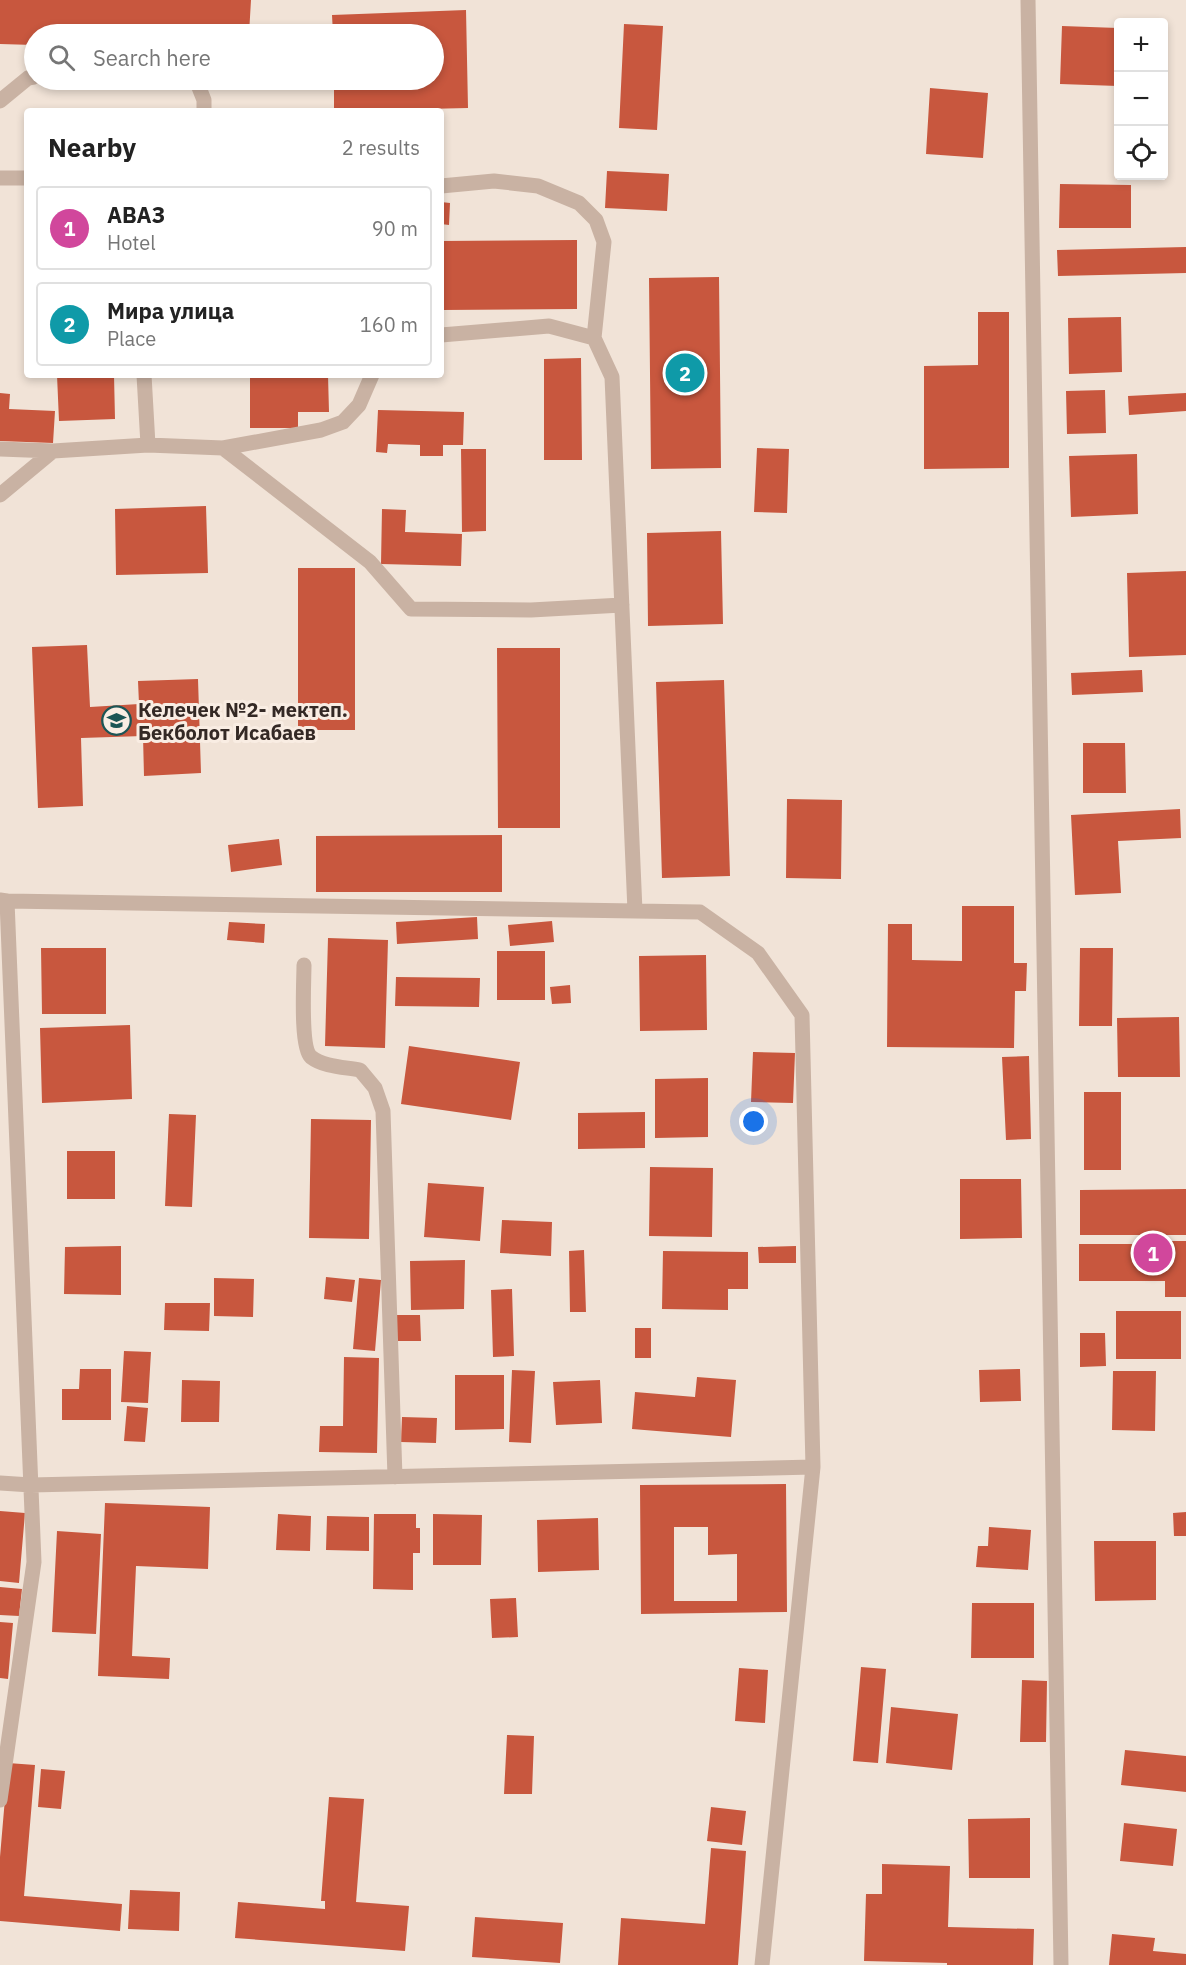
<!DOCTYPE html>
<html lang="en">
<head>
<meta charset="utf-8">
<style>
	body { margin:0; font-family:"IBM Plex Sans",sans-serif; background:#f2f2f2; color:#222 }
	.controls { position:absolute; right:18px; top:18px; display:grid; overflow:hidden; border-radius:6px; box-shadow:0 3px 9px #0003 }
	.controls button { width:54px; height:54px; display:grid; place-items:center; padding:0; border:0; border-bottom:2px solid #e0e0e0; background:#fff; color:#222; font:30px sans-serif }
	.you { position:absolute; left:754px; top:1122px; width:21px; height:21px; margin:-15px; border:4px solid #fff; border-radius:50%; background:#1a73e8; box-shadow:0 0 0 9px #1a73e833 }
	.badge { display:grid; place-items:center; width:39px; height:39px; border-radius:50%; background:#1b5555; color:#fff; font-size:20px; font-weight:700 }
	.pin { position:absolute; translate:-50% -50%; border:3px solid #fff; box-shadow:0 2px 6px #0006 }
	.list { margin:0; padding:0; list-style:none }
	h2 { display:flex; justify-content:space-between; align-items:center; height:78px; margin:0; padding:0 24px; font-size:26px }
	h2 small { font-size:20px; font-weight:400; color:#767676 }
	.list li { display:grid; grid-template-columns:39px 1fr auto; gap:18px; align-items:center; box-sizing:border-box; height:84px; margin:0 12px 12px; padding:0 12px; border:2px solid #e0e0e0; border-radius:6px }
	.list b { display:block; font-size:22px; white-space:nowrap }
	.list p { margin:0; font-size:20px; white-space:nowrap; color:#767676 }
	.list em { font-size:20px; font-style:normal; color:#767676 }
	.icon { flex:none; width:33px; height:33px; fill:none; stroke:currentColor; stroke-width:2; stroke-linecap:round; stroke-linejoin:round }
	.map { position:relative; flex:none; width:1186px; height:1965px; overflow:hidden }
	.search { position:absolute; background:#fff; box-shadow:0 3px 9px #0003; left:24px; top:24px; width:420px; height:66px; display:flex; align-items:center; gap:15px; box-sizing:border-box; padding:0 21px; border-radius:33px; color:#767676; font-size:22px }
	.panel { position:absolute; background:#fff; box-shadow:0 3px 9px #0003; left:24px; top:108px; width:420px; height:270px; border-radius:6px }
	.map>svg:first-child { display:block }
	.building { fill:#c8573e; fill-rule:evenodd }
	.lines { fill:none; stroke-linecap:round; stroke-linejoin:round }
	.minor { stroke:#c9b2a3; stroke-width:15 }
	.labels { text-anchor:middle; stroke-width:6; stroke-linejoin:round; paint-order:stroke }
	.poi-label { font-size:20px; font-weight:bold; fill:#342925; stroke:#f9ede3; text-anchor:start }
</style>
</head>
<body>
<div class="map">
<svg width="1186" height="1965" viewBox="0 0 1186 1965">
	<rect width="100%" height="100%" fill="#f1e3d7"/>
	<!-- building -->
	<path class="building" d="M0,0H251L249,34H34V45L0,44Z
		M466,10L468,108L334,111V80H434V34H333L332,15Z
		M624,24L663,26L657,130L619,128Z
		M1062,26L1118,28V86L1060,84Z
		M930,88L988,93L983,158L926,154Z
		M607,171L669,174L667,211L605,208Z
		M1060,184L1131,185V228H1059Z
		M441,202L450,203L449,225L441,224Z
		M577,240V309L441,310V241Z
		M1186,247V273L1058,276L1057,250Z
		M719,277L721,468L651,469L649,278Z
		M978,312H1009V468L924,469V366L978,365Z
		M1121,317L1122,372L1069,374L1068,318Z
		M581,358L582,460H544V359Z
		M57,375H114L115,419L59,421Z
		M270,375H328L329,412H298V428H250V376Z
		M1105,390L1106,433L1067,434L1066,391Z
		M0,393L10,394L9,409L55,411L53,443L0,441Z
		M1186,393V411L1129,415L1128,396Z
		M378,410L464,412L463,445H443V456H420V445L388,444L387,453L376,452Z
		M757,448L789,449L787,513L754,512Z
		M461,449H486V531L462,532Z
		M1137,454L1138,514L1071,517L1069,456Z
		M206,506L208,573L116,575L115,509Z
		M382,509L406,510L405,532L462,534L461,566L381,564Z
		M721,531L723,624L648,626L647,533Z
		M298,568H355V730H298Z
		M1186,571V655L1129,657L1127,573Z
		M87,645L90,707L139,704L138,681L198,679L201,773L144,776L143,736L81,738L83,806L38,808L32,647Z
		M497,648H560V828H498Z
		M1142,670L1143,692L1072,695L1071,673Z
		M724,680L730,876L662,878L656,682Z
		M1083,743H1125L1126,793H1083Z
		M787,799L842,800L841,879L786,878Z
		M1180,809L1181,838L1118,841L1121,893L1075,895L1071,815Z
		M502,835V892H316V836Z
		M279,839L282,865L231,872L228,845Z
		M962,906H1014V963H1027L1026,991H1015L1014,1048L887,1047L888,924H912V960L962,961Z
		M477,917L478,939L397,944L396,922Z
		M552,921L554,942L510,946L508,925Z
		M229,922L265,924L264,943L227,940Z
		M328,938L388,940L385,1048L325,1046Z
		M41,948H106V1014H42Z
		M1080,948H1113L1112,1026H1079Z
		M497,951H545V1000H497Z
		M706,955L707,1030L640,1031L639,956Z
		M396,977L480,978L479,1007L395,1006Z
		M570,985L571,1003L552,1004L550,987Z
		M1179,1017L1180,1077H1118L1117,1018Z
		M130,1025L132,1099L42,1103L40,1028Z
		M409,1046L520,1062L511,1120L401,1104Z
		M753,1052L795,1053L793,1103L751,1102Z
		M1029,1056L1031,1139L1006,1140L1002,1057Z
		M708,1078V1137L655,1138V1079Z
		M1084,1092H1121V1170H1084Z
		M645,1112V1148L578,1149V1113Z
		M169,1114L196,1115L192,1207L165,1206Z
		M311,1119L371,1120L369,1239L309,1238Z
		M67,1151H115V1199H67Z
		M650,1167L713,1168L712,1237L649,1236Z
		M960,1179H1021L1022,1238L960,1239Z
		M428,1183L484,1187L480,1241L424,1237Z
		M1186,1189V1235H1080V1190Z
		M502,1220L552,1222L551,1256L500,1253Z
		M1165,1241H1186V1297H1165V1281H1079V1244H1165Z
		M121,1246V1295L64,1294L65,1247Z
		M796,1246V1263H759L758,1247Z
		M584,1250L586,1312H570L569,1251Z
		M663,1251L748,1252V1289H728V1310L662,1309Z
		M465,1260L464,1309L411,1310L410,1261Z
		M326,1277L355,1280L352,1302L324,1299Z
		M214,1278L254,1279L253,1317L214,1316Z
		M359,1278L381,1280L375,1351L353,1349Z
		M512,1289L514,1356L493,1357L491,1290Z
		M165,1303H210L209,1331L164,1330Z
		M1116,1311H1181V1359H1116Z
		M397,1315H420L421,1341H397Z
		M635,1328H651V1358H635Z
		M1080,1333H1105L1106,1366L1080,1367Z
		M124,1351L151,1352L148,1403L121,1402Z
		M344,1357L379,1358L377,1453L319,1452L320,1426H343Z
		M80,1369H111V1420H62V1389H79Z
		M1020,1369L1021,1401L980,1402L979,1370Z
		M512,1370L535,1371L531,1443L509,1442Z
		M1113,1371H1156L1155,1431L1112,1430Z
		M455,1375H504V1429L455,1430Z
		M697,1377L736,1380L731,1437L632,1429L635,1392L695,1397Z
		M182,1380L220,1381L219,1422H181Z
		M600,1380L602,1423L556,1425L553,1382Z
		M127,1406L148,1408L145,1442L124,1441Z
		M402,1417L437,1418L436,1443L401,1442Z
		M786,1484L787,1612L641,1614L640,1485ZM674,1527H708V1555L737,1554V1601H674Z
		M105,1503L210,1507L208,1569L136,1566L132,1656L170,1658L169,1679L98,1676Z
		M0,1511L25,1513L19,1583L0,1581Z
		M1186,1512V1536H1174L1173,1513Z
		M278,1514L311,1516L310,1551L276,1550Z
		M374,1514H416V1528H420V1553H413V1590L373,1589Z
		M433,1514L482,1515L481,1565H433Z
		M327,1516L369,1517V1551L326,1550Z
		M598,1518L599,1570L538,1572L537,1520Z
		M989,1527L1031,1530L1028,1570L976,1567L978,1546H988Z
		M57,1531L101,1534L96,1634L52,1632Z
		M1094,1541H1156V1600L1095,1601Z
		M0,1587L22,1589L19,1616L0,1615Z
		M516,1598L518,1637L492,1638L490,1599Z
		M972,1603H1034V1658H971Z
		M0,1622L13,1623L8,1679L0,1678Z
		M861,1667L886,1669L878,1763L853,1761Z
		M739,1668L768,1670L765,1723L735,1721Z
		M1022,1680L1047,1681L1046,1742H1020Z
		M891,1707L958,1714L952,1770L886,1763Z
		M507,1735L534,1736L532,1794H504Z
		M1125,1750L1186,1756V1792L1121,1785Z
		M8,1763L35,1765L24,1896L122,1904L120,1931L0,1921V1857Z
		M41,1769L65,1771L61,1809L38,1807Z
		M329,1797L364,1799L356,1902L409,1906L405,1951L235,1938L238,1902L325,1909V1901H321Z
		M711,1807L746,1811L742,1845L707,1841Z
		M1030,1818V1878H969L968,1819Z
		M1124,1823L1177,1829L1173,1866L1120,1861Z
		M711,1848L746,1851L738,1965H618L621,1918L705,1924Z
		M882,1864L950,1866L948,1927L1034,1929L1033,1965H947V1963L864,1961L866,1894H882Z
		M130,1890L180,1892L179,1931L128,1929Z
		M475,1917L563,1923L560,1963L472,1957Z
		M1112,1934L1155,1938L1153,1951L1186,1954V1965H1109Z"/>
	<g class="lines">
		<!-- minor -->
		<path class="minor" d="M1028,0L1061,1965
			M196,80L204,100V111
			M0,101L28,78L34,77
			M0,178H27
			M441,186L494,181L538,186L579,203L596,220L604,242L594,338
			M441,335L549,326L594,338L612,377L635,911
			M144,375L148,445
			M223,448L370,562L411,609L531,610L622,605
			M0,449L53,451
			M0,495L53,451L148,445L223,448L321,430L343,422L359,405L372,375
			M0,900L7,901L34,1562L0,1800
			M7,901L700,912L758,953L802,1015L813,1467L762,1965
			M304,965C304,981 300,1047 311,1057C324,1067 344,1067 360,1070L375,1088L383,1111L395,1477
			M0,1483L31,1485L813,1467"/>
	</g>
	<!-- icons -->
	<defs>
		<symbol id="school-ring" viewBox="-11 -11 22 22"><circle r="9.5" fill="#f9ede3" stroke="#1b5555" stroke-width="1.5"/><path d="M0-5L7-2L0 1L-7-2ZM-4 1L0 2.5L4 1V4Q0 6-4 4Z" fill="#1b5555"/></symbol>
	</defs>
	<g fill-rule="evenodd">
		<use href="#school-ring" x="100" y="704" width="33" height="33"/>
	</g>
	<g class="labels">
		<!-- poi labels -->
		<g class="poi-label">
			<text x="138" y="717">Келечек №2- мектеп.<tspan x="138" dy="23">Бекболот Исабаев</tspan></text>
		</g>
	</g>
</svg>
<div class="controls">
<button>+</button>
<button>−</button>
<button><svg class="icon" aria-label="locate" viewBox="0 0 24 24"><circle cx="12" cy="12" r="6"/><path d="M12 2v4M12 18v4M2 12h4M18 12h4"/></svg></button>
</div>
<div class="you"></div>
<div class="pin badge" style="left:1153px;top:1253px;background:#d1479c">1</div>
<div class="pin badge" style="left:685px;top:373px;background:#0f9aa8">2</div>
<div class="search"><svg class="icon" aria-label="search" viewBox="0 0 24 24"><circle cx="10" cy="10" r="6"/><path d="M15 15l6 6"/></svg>Search here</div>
<section class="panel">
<h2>Nearby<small>2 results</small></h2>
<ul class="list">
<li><span class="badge" style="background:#d1479c">1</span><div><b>АВАЗ</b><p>Hotel</p></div><em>90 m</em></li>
<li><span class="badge" style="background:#0f9aa8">2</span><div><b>Мира улица</b><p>Place</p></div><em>160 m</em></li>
</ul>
</section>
</div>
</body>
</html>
